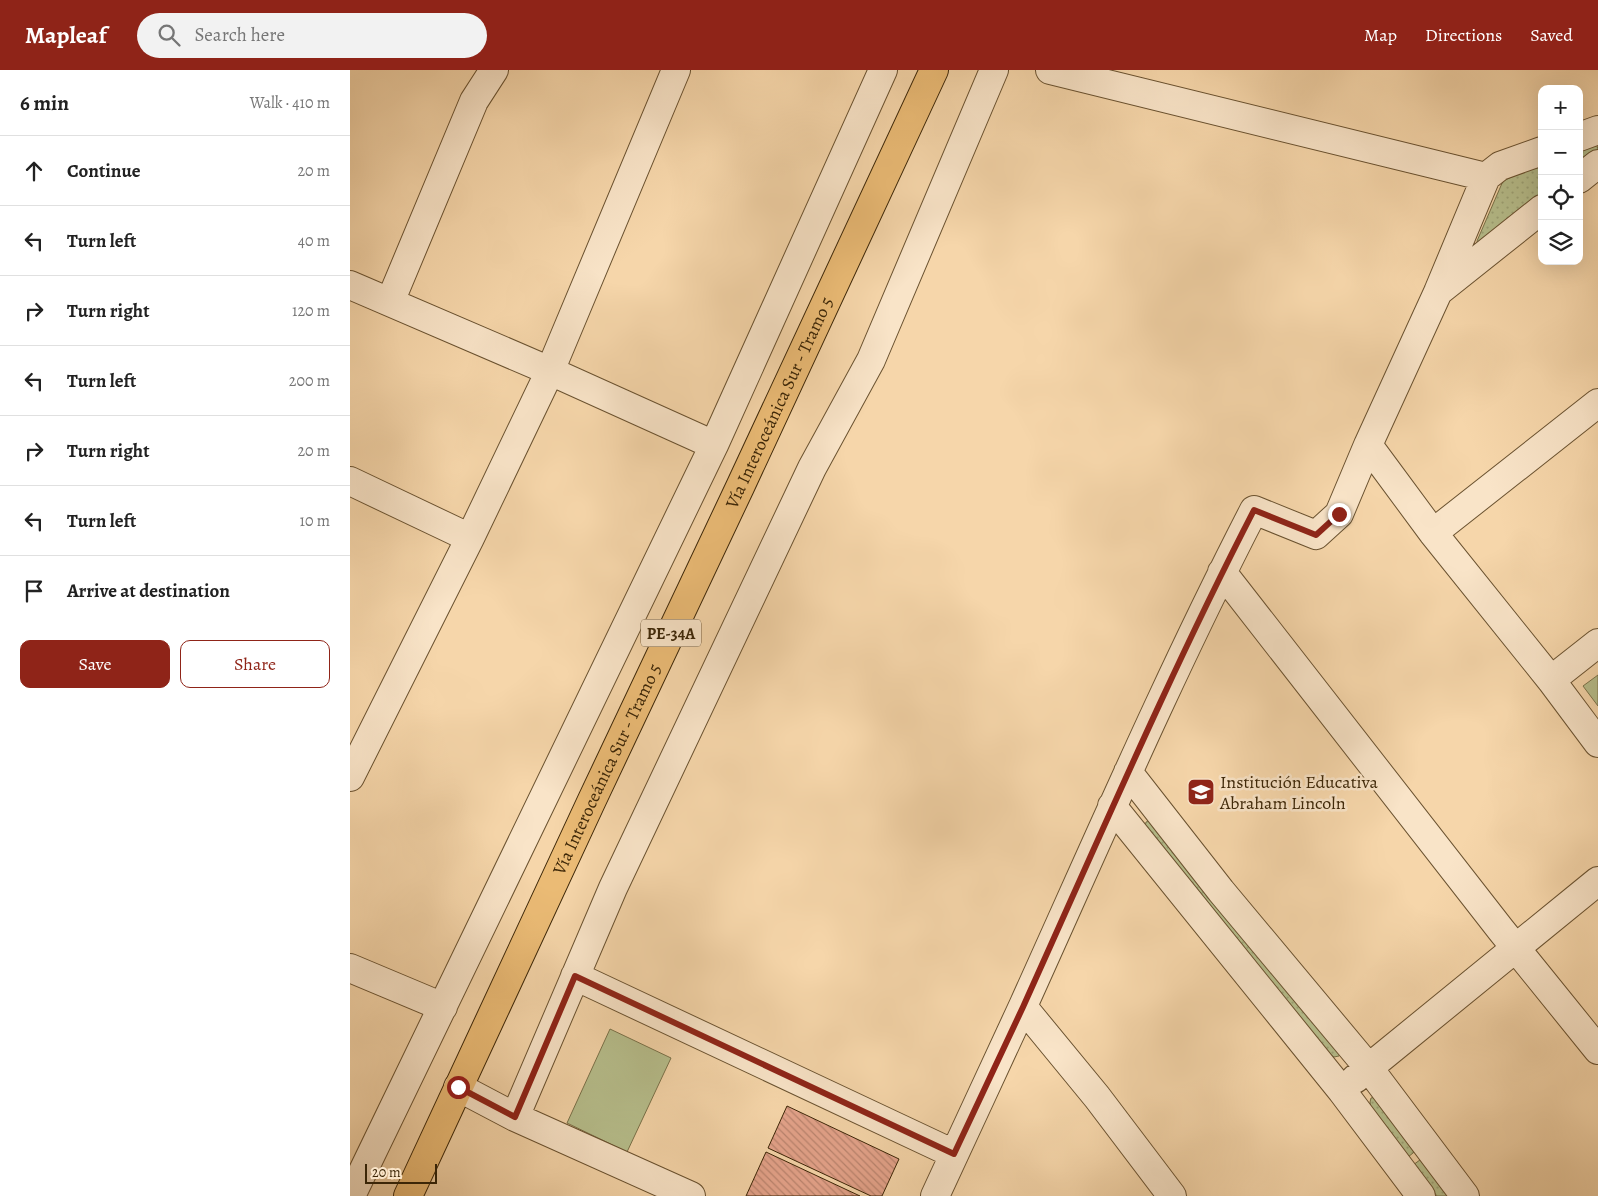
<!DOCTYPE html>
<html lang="en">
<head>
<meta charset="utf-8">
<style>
	body { margin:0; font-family:Alegreya,serif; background:#f2f2f2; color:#222 }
	.controls { position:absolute; right:15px; top:15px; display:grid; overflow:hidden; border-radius:10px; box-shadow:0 5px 20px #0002 }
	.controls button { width:45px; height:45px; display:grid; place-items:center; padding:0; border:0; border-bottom:1px solid #e0e0e0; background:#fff; color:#222; font:25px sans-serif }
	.scale { position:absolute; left:15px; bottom:12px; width:72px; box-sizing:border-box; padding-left:5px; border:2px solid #3c2607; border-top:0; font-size:14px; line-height:18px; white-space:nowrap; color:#3c2607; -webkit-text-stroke:4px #f9e4c8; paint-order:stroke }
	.stop { position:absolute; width:15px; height:15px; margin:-11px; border:4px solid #8f2418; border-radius:50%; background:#fff }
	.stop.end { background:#8f2418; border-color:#fff; box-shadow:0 1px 5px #0008 }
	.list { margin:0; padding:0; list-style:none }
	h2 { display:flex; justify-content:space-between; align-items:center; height:65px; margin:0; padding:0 20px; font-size:21px }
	h2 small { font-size:16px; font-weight:400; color:#767676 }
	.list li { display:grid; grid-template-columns:32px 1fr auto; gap:15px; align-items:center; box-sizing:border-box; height:70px; padding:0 20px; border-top:1px solid #e0e0e0 }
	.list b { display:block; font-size:19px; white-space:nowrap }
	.list em { font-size:16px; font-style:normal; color:#767676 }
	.actions { display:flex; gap:10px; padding:15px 20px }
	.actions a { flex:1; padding:11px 0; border:1px solid #8f2418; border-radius:10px; text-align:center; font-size:18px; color:#8f2418 }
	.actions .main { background:#8f2418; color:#fff }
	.icon { flex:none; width:28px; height:28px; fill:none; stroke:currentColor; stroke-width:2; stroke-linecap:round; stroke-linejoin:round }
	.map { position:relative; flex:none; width:1248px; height:1126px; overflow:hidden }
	header { display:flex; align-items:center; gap:30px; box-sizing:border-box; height:70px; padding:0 25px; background:#8f2418; color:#fff }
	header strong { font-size:24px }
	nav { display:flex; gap:28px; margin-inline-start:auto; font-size:18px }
	.search { width:350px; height:45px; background:#f2f2f2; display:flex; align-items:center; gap:12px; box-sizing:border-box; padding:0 18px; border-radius:28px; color:#767676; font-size:19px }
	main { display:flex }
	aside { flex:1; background:#fff }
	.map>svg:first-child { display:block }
	.grass { fill:url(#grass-dots); stroke:#7a724a }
	.park { fill:#b7bf8d; stroke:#7a724a }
	.building { fill:url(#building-back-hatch); stroke:#3c2607 }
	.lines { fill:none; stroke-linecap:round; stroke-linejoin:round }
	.minor-casing { stroke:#6a5230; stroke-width:30 }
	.highway-casing { stroke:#3c2607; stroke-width:30 }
	.minor { stroke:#f9e4c8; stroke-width:28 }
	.highway { stroke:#ebbb75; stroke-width:28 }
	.route { stroke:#8f2418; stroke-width:6 }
	.labels { text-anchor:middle; stroke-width:5; stroke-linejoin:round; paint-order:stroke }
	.shield { fill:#f9e4c8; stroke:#755f41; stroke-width:1 }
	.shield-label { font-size:16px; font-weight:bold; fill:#3c2607 }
	.street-label { font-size:18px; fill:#3c2607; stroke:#f9e4c8 }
	.poi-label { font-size:18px; fill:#3c2607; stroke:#f9e4c8; text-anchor:start }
</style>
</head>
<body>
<header>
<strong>Mapleaf</strong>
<div class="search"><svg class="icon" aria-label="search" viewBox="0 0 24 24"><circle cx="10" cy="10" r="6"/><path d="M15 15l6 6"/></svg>Search here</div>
<nav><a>Map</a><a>Directions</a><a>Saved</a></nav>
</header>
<main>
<aside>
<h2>6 min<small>Walk · 410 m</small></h2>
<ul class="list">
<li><svg class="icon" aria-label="ahead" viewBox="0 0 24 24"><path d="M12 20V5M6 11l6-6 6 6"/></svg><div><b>Continue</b></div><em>20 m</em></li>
<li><svg class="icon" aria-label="left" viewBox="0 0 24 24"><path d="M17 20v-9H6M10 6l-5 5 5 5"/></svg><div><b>Turn left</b></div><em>40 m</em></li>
<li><svg class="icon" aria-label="right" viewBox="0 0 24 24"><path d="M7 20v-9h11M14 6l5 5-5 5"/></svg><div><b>Turn right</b></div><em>120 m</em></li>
<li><svg class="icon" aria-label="left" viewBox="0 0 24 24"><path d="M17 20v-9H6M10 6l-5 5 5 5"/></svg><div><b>Turn left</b></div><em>200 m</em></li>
<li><svg class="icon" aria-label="right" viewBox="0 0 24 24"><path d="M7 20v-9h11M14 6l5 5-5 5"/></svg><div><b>Turn right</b></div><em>20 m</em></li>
<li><svg class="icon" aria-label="left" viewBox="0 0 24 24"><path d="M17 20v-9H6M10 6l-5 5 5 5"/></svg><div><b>Turn left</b></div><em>10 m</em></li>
<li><svg class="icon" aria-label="arrive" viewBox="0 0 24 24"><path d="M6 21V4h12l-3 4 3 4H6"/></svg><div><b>Arrive at destination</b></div></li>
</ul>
<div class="actions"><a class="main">Save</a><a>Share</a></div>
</aside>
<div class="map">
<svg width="1248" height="1126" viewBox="0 0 1248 1126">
	<defs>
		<pattern id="grass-dots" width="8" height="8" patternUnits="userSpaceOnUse" patternTransform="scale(1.25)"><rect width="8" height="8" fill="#b7bf8d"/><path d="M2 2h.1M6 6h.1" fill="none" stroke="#9ea478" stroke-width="1.8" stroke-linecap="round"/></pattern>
		<pattern id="building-back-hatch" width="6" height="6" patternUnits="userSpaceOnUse" patternTransform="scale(1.25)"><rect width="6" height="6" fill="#e5a48c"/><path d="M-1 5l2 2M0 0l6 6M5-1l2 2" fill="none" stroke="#bb8570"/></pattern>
	</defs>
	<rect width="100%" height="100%" fill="#f6d6aa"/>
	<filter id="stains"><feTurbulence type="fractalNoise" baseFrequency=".004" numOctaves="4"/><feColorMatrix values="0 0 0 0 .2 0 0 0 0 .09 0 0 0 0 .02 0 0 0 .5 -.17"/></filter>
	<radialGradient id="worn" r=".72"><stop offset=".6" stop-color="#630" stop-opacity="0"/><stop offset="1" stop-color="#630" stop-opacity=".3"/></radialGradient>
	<!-- grass -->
	<path class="grass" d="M1244,72L1247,75L1248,80L1229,95V78Z
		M1192,93V124L1128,175L1127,171L1153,111Z
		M800,751L991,983L989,986L984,987L981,985L852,831L795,757L796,752Z
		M1026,1027L1068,1079L1058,1087L1021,1039L1020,1032L1021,1028Z
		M1074,1087L1103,1126H1087L1063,1095Z"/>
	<!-- park -->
	<path class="park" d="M1248,605V636L1233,616Z
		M260,959L321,988L277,1082L217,1053Z"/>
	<!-- building -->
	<path class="building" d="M437,1036L549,1089L532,1126H521L418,1078Z
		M416,1082L510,1126H396Z"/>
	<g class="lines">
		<defs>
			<path id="minor" d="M700,0L1136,107
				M1229,67L1248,60
				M1229,109L1248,94
				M0,215L200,301L364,375
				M1089,221L1192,139
				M40,232L124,31L144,0
				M1018,375L1083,463L1201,610L1248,673
				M0,411L120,468
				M1083,463L1248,333
				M872,502L1151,860L1248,980
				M1201,610L1248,573
				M778,702L871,821L1018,997L1115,1126
				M0,707L120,468L200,301L326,0
				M762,736L992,1021L1071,1126
				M0,898L93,937
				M225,906L604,1084
				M673,937L747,1027L822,1126
				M1005,1009L1248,811
				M108,1017L165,1047L341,1126
				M165,1047L263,818L462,398L521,290L644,0
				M1,1126L364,375L533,0
				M585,1126C614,1062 644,1000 673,936C748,770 820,603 904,440L966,465L989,444L1018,375L1088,222L1136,107L1150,96L1192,81"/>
			<g id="highway">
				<path id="s1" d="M58,1126L242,730L390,417L584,0"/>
			</g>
		</defs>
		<!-- minor casing -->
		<use href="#minor" class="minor-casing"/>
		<!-- highway casing -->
		<use href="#highway" class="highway-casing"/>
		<!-- minor -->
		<use href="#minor" class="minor"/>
		<!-- highway -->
		<use href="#highway" class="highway"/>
	</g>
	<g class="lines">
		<!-- route -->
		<path class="route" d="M108,1017L165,1047L225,906L604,1084C627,1035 650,986 673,937C748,771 820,603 904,440L966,465L989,444"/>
	</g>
	<!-- icons -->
	<defs>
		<symbol id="school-square" viewBox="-11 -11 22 22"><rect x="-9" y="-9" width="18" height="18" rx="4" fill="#8f2418" stroke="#f9e4c8"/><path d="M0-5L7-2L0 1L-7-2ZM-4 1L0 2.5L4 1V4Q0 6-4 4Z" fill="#fff"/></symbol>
	</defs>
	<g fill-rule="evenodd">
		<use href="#school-square" x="835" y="706" width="32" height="32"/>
	</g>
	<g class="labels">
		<!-- shield labels -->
		<rect class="shield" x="291" y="549.5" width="60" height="27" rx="4"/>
		<g class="shield-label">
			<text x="321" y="569">PE-34A</text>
		</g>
		<!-- street labels -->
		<g class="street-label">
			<text dy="6" stroke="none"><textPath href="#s1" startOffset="876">Vía Interoceánica Sur - Tramo 5</textPath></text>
			<text dy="6" stroke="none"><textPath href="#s1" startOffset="471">Vía Interoceánica Sur - Tramo 5</textPath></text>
		</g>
		<!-- poi labels -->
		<g class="poi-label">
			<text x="870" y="718">Institución Educativa<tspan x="870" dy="21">Abraham Lincoln</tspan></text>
		</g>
	</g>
	<rect width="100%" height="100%" filter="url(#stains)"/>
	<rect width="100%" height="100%" fill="url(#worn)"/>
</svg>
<div class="controls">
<button>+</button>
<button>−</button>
<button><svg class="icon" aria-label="locate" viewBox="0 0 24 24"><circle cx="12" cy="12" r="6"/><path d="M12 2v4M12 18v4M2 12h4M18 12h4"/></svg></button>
<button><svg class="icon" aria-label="layers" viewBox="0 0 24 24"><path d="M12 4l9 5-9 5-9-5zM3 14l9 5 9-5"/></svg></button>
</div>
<div class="scale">20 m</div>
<div class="stop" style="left:108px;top:1017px"></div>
<div class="stop end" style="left:989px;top:444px"></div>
</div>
</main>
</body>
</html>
